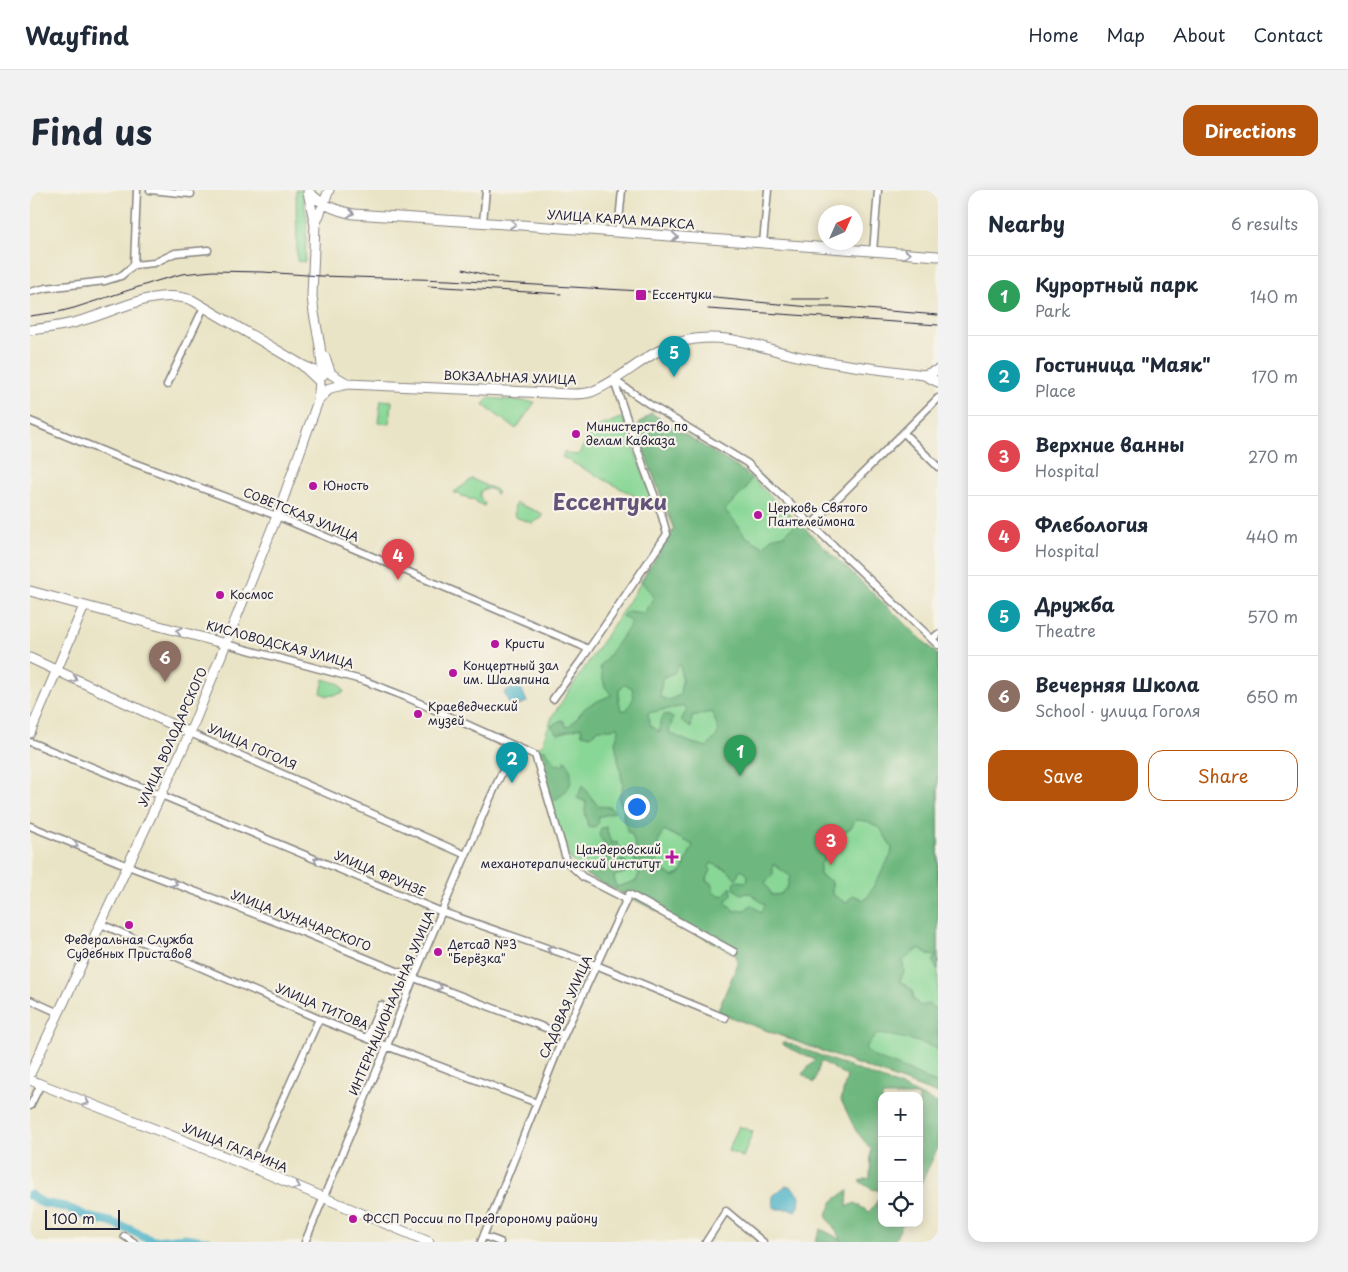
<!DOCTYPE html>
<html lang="en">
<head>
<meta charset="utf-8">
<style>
	body { margin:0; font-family:"Playpen Sans",sans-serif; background:#f2f2f3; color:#1f2937 }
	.controls { position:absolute; right:15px; bottom:15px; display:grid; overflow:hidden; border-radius:10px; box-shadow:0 2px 12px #0003 }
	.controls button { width:45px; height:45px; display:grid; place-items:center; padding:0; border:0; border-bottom:1px solid #e0e1e3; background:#fff; color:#1f2937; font:25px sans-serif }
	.compass { position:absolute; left:788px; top:15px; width:45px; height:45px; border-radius:50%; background:#fff; box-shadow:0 2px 12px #0003; rotate:45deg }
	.scale { position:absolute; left:15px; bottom:12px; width:75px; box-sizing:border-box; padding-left:5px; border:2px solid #22223b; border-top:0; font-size:14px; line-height:18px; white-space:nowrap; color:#22223b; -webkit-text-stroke:4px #f7f3e8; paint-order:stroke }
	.you { position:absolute; left:606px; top:616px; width:18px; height:18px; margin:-12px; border:4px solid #fff; border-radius:50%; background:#1a73e8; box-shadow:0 0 0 8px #1a73e833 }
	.badge { display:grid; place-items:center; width:32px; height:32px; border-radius:50%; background:#b45309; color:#fff; font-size:16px; font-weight:700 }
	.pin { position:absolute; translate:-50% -41px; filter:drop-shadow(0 1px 2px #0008) }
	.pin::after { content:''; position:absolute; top:26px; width:18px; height:15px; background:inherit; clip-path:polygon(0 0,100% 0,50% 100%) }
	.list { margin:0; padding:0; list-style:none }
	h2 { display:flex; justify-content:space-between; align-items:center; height:65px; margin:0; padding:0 20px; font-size:21px }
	h2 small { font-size:16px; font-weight:400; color:#747a83 }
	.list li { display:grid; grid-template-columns:32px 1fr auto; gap:15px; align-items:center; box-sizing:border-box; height:80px; padding:0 20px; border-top:1px solid #e0e1e3 }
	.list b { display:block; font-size:19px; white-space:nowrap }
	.list p { margin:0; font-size:16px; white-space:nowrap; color:#747a83 }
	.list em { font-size:16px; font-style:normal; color:#747a83 }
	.actions { display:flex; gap:10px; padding:15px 20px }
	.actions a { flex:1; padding:11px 0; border:1px solid #b45309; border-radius:15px; text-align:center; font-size:18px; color:#b45309 }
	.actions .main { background:#b45309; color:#fff }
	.icon { flex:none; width:28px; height:28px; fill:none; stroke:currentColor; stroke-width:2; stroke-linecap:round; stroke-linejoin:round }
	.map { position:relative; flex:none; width:908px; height:1052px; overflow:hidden; border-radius:15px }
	header { display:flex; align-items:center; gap:30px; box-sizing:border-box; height:70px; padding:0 25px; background:#fff; border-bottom:1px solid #e0e1e3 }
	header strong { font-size:24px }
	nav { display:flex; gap:28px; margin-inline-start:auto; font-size:18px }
	.intro { display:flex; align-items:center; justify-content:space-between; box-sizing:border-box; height:120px; padding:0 30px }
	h1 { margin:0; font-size:35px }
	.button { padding:12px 22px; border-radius:15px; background:#b45309; color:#fff; font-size:18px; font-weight:700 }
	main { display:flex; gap:30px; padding:0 30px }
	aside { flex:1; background:#fff; border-radius:15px; box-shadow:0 2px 12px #0003 }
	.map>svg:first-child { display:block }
	.green { fill:#89d796; stroke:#567c68 }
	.forest { fill:#6eb87f; stroke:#486d5d; fill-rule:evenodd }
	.water { fill:#4ab2c8; stroke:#366a82 }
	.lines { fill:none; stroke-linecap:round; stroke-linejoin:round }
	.river { stroke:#4ab2c8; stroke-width:9 }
	.street-casing { stroke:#868380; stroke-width:9 }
	.secondary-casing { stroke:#868380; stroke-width:11 }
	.street { stroke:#fff; stroke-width:6 }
	.secondary { stroke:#fff; stroke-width:9 }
	.rail { stroke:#22223b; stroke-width:1 }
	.oneway { stroke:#9c9ca7 }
	.poi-dot { fill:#b5179e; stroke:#f7f3e8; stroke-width:2 }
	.labels { text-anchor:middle; stroke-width:4.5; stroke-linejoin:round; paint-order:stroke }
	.street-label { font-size:12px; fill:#22223b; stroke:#f7f3e8 }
	.poi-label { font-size:12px; fill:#22223b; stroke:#f7f3e8; text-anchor:start }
	.town-label { font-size:22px; font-weight:bold; fill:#63537a; stroke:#f7f3e8 }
</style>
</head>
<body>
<header>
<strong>Wayfind</strong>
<nav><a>Home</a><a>Map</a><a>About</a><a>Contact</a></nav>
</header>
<div class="intro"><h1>Find us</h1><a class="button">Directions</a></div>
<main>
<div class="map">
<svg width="908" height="1052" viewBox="0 0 908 1052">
	<rect width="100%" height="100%" fill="#f7f3e8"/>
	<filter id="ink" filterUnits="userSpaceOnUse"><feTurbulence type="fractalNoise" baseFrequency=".02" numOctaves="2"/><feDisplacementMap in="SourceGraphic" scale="10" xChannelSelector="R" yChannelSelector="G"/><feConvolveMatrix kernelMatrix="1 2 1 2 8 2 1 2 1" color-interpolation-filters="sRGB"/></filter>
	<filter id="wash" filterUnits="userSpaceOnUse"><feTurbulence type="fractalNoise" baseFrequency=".0096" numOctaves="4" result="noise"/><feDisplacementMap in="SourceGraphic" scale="20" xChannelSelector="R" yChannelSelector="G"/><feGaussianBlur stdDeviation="1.12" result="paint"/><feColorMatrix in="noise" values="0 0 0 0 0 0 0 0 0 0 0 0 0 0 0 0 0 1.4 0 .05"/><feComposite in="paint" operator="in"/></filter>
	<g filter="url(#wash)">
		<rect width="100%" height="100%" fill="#eae4c6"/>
		<!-- green -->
		<path class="green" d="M266,0H271L277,27L275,72L267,71Z
			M458,208L505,212L486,239L453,215Z
			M351,210L362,211L360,234L348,233Z
			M621,223L716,283L908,465V904L687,822L707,776L706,765L627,721L556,685L541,670L528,635L505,559L514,553V548L523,525L596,416L644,340L605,238Z
			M593,227L622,309L616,312L532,267L535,261L539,264L548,265L563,239Z
			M442,289L455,295V296C461,297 465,298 468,303L466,304C463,299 459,298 454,299L450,303V307L455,314L454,316L446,312L444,309L441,310L436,307L431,306L429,303H423Z
			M486,313L511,323L512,324V328L502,333L485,327C484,324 484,315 486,313Z
			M294,489L310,494L314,502L313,503C306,504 297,508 291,503Z
			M709,936L723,942L713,967L698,961Z"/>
		<!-- forest -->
		<path class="forest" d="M621,223L716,283L721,288L716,299L695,320L706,333L715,346L734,357L741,348L754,345L768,332L908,465V779H907L903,772L906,766L899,765L889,759L881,764L873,771L874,782L870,791L883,801V808L890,816L898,814L908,821V859C889,851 868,846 847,844L835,858L844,867L878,880L898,890L908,893V904L687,822L707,776L706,765L627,721L556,685L560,680L567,679L570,671L577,666L576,657L569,645L571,638L576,637L581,653L587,652L590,662L584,665L586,672L594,670L597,678L595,683L584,686L586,697L606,691L609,684L604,667L608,665L601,642L598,643L593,626L594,619L589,609L593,595L585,552L589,541L588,536L582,539H569L561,546L552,544L551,537L528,544L521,536L529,531L533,530L537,537C545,532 548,526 554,519C559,514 575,508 582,505L575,497L570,477L602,433L592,426L598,421L614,423L624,407L611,391L644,339L605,238ZM648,475H650L652,490L650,505L639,510L630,507L632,488L644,483ZM595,494L602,498L604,507L597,520H591L589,511V500ZM654,516L657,519L651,531L661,538L662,526L682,522L689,541L686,547L677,557L662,553L639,543L643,528L635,524L630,531V542L620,535L618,523ZM825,630L837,631L850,638L862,658L861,665L837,708L834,710L823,705L816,713L802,704V692L790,685V675L814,642L821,638ZM634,640L663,655L651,683L643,687L627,676C625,663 627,652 634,640ZM681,673L697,680L706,689L711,679L718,685L717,692L705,691L704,699L711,704L720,703L735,715L731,722L721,715L715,720L705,721L695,712L702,704L701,697L693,706L684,703L681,693L676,691L681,680L679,677ZM743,674L760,686L757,698L753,701L751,704L742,705L735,693L743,684Z
			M505,559L515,560L526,574L533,575L536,570C547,590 540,602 521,612Z
			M552,595L568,616L580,617L585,622L568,627L569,632L564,638L558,637L555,621L556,612L547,608L549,605Z
			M755,852L877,899L906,913L908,911V957L889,998V906H852V1001L841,999L829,991L840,988L841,959L826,941L811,910L817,886L791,871L784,893L772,884L785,870L755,856L752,853Z
			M818,1000L817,1017L825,1013L839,1022L852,1005V1033H873L864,1052H785L791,1039L812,1050L796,1026L803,1011Z"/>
		<!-- water -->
		<path class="water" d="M490,495L497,512L481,518L474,502Z
			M755,996H761L770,1006L769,1017L765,1021C763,1020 760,1019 757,1019C746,1019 741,1021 743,1006Z"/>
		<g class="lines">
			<!-- river -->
			<path class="river" d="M0,1005L13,1013L36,1017L61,1028L80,1032L101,1040L118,1049L124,1051L155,1048L179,1052"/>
		</g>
	</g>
	<g filter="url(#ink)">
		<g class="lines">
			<defs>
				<path id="street" d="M120,0L161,4
					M453,32L456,0
					M588,42L592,0
					M733,53L738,0
					M843,62L848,0
					M104,75L107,0
					M0,102L16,98L75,91L91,86L104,75L124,73L145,63L178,60
					M584,190L619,214L717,273L908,455
					M137,195L174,117
					M0,231L85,266L247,326L550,455L558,459
					M874,243L908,277
					M782,334L908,208
					M902,449L908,444
					M196,454L335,491L376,507L505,565L537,672L553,687L596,709
					M523,509L550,472L637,344L631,323L614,278L584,191
					M160,543L436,665
					M0,552L136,607L407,720L566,775L695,828
					M0,636L98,676L275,743L379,786L534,845
					M71,734L289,829L351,854L507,913
					M0,810L29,823
					M337,848L351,815
					M0,916L11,894
					M222,978L289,829
					M94,1046L104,1052
					M454,1046L470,1052
					M275,1052L357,856L384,787L458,613L484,556
					M451,1052L534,845L599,704L704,762
					M676,1052L696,1021L733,1052"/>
				<path id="secondary" d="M278,1C290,14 307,21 324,24L491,35L908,66
					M278,2L285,35L282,106L284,123L290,156L293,185
					M285,35L299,0
					M0,140C19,138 39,135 57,129C90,119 127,98 162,110L272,175L293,185
					M295,167L301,184L318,194
					M894,185L908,180
					M288,211L300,198L318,194L542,204C548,204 555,204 561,202C593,190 617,161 650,152C699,139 734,161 781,169C818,176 856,180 894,185L908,192
					M0,401L196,454
					M0,468L160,543
					M0,543L54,416
					M0,884L160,543L247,326L288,211L290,192L272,175
					M0,890L231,981L399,1052"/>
			</defs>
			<!-- street casing -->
			<use href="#street" class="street-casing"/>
			<!-- secondary casing -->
			<use href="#secondary" class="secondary-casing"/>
			<!-- street -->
			<use href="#street" class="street"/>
			<!-- secondary -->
			<use href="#secondary" class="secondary"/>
			<!-- rail -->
			<path class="rail" d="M433,79L467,88
				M398,96L531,104
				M762,109H800
				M678,119L908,135
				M0,126L28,122L44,118L130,90L152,84L183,81L233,82L291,86L419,90L611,101L780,117H811L908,125"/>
		</g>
		<!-- one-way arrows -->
		<defs><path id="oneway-chevron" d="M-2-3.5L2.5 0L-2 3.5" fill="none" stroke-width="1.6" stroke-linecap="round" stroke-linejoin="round" transform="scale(1.25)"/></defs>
		<g class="oneway">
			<use href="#oneway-chevron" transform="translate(321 23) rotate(9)"/>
			<use href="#oneway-chevron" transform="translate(483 34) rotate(4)"/>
			<use href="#oneway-chevron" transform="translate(645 47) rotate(4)"/>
			<use href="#oneway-chevron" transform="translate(877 64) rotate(4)"/>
			<use href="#oneway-chevron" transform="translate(149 441) rotate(-165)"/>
			<use href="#oneway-chevron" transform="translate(44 489) rotate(25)"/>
			<use href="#oneway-chevron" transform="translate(45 655) rotate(22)"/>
			<use href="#oneway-chevron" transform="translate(287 670) rotate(-157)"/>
			<use href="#oneway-chevron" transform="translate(144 693) rotate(21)"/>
			<use href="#oneway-chevron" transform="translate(520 759) rotate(-161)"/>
			<use href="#oneway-chevron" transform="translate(409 797) rotate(21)"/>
			<use href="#oneway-chevron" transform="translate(56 912) rotate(22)"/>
			<use href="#oneway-chevron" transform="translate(267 996) rotate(23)"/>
		</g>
	</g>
	<!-- markers -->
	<g class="poi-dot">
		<rect x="605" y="99" width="12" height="12" rx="2.5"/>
		<circle cx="546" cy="244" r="5"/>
		<circle cx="283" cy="296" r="5"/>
		<circle cx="728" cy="325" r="5"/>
		<circle cx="190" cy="405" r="5"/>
		<circle cx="465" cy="454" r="5"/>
		<circle cx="423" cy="483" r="5"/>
		<circle cx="388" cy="524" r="5"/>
		<path d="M639.5 659.5h5v5h5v5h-5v5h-5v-5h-5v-5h5z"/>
		<circle cx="99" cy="735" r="5"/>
		<circle cx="408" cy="762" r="5"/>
		<circle cx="323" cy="1029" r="5"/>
	</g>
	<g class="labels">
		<!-- street labels -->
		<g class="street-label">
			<text transform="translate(591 30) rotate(4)" y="4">УЛИЦА КАРЛА МАРКСА</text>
			<text transform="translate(480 188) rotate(2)" y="4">ВОКЗАЛЬНАЯ УЛИЦА</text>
			<text transform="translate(271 325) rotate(22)" y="4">СОВЕТСКАЯ УЛИЦА</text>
			<text transform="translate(250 455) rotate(15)" y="4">КИСЛОВОДСКАЯ УЛИЦА</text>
			<text transform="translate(143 547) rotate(-66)" y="4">УЛИЦА ВОЛОДАРСКОГО</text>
			<text transform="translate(222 557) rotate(24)" y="4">УЛИЦА ГОГОЛЯ</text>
			<text transform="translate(350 684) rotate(23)" y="4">УЛИЦА ФРУНЗЕ</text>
			<text transform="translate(271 731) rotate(21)" y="4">УЛИЦА ЛУНАЧАРСКОГО</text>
			<text transform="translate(362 813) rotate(-67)" y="4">ИНТЕРНАЦИОНАЛЬНАЯ УЛИЦА</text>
			<text transform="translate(292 817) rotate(23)" y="4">УЛИЦА ТИТОВА</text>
			<text transform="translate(536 817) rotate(-66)" y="4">САДОВАЯ УЛИЦА</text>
			<text transform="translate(205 958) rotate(22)" y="4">УЛИЦА ГАГАРИНА</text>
		</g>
		<!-- poi labels -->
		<g class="poi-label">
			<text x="622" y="109">Ессентуки</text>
			<text x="556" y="241">Министерство по<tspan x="556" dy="14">делам Кавказа</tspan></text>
			<text x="293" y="300">Юность</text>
			<text x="738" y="322">Церковь Святого<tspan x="738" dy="14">Пантелеймона</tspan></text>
			<text x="200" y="409">Космос</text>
			<text x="475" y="458">Кристи</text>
			<text x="433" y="480">Концертный зал<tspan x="433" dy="14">им. Шаляпина</tspan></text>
			<text x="398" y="521">Краеведческий<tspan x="398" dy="14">музей</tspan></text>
			<text x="631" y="664" text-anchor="end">Цандеровский<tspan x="631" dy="14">механотерапический институт</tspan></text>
			<text x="99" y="754" text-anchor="middle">Федеральная Служба<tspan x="99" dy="14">Судебных Приставов</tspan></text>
			<text x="418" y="759">Детсад №3<tspan x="418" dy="14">"Берёзка"</tspan></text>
			<text x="333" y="1033">ФССП России по Предгороному району</text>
		</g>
		<!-- town labels -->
		<g class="town-label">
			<text x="580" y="320">Ессентуки</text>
		</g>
	</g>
</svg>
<div class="controls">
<button>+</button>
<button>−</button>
<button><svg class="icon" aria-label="locate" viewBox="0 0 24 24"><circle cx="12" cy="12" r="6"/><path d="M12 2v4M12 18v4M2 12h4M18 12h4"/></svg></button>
</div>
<svg class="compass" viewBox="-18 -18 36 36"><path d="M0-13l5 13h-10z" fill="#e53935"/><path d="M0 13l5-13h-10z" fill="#747a83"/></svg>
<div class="scale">100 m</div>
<div class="you"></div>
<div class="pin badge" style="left:710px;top:586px;background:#2e9e5b">1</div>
<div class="pin badge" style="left:482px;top:593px;background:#0f9aa8">2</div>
<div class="pin badge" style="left:801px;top:675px;background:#e0444e">3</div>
<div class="pin badge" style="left:368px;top:390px;background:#e0444e">4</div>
<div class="pin badge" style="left:644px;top:187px;background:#0f9aa8">5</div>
<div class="pin badge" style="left:135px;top:492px;background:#8d6e63">6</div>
</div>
<aside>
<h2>Nearby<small>6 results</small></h2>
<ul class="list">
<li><span class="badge" style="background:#2e9e5b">1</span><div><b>Курортный парк</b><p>Park</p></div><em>140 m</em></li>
<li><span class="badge" style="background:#0f9aa8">2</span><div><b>Гостиница &quot;Маяк&quot;</b><p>Place</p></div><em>170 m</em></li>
<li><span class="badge" style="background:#e0444e">3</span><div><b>Верхние ванны</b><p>Hospital</p></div><em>270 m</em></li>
<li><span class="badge" style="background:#e0444e">4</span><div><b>Флебология</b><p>Hospital</p></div><em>440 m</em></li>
<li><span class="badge" style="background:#0f9aa8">5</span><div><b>Дружба</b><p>Theatre</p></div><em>570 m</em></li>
<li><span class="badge" style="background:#8d6e63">6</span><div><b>Вечерняя Школа</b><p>School · улица Гоголя</p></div><em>650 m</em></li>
</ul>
<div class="actions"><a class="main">Save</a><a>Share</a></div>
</aside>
</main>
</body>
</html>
